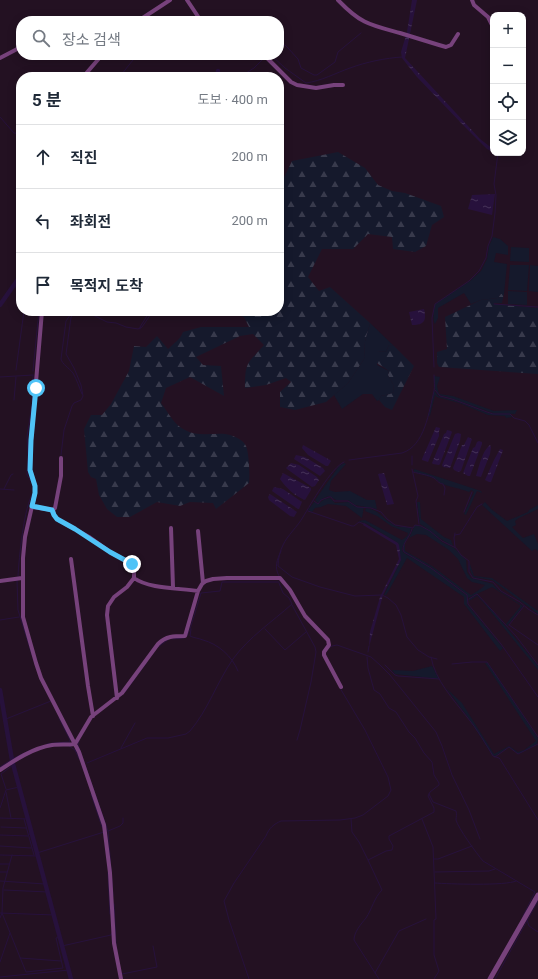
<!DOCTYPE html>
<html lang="ko">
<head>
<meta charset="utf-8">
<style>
	body { margin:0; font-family:Roboto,"Noto Sans KR",sans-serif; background:#f6f6f7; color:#1f2937 }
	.controls { position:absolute; right:12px; top:12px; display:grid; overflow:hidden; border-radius:8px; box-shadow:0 2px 10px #0003 }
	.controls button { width:36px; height:36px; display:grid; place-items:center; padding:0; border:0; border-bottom:1px solid #e0e1e3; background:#fff; color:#1f2937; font:20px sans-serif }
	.stop { position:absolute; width:12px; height:12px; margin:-9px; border:3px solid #4fc3f7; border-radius:50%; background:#fff }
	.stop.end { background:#4fc3f7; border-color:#fff; box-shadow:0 1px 4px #0008 }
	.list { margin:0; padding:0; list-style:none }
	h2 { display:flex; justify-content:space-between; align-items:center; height:52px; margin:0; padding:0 16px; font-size:17px }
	h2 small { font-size:13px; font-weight:400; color:#747a83 }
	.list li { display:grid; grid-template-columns:26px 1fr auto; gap:12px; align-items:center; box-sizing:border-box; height:64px; padding:0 16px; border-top:1px solid #e0e1e3 }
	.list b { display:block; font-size:15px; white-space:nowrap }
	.list em { font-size:13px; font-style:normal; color:#747a83 }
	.icon { flex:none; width:22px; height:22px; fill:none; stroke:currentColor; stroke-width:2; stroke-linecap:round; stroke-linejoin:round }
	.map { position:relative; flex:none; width:538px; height:979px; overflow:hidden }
	.search { position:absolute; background:#fff; box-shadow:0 2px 10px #0003; left:16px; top:16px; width:268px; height:44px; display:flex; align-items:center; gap:10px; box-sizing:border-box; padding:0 14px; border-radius:16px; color:#747a83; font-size:15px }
	.panel { position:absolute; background:#fff; box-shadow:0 2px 10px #0003; left:16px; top:72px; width:268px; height:244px; border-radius:16px }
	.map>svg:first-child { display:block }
	.grass { fill:#15192c }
	.forest { fill:url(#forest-firs) }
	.water { fill:url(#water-ripples) }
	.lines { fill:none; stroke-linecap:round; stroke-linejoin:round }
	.stream { stroke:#27113c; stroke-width:1 }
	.canal { stroke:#27113c; stroke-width:4.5 }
	.minor { stroke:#77427c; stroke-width:4 }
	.tertiary { stroke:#77427c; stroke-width:5 }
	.route { stroke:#4fc3f7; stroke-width:5 }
</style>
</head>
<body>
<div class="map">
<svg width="538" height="979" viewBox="0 0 538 979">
	<defs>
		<pattern id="forest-firs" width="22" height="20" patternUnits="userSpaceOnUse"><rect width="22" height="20" fill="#15192c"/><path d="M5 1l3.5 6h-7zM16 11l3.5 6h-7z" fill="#383a4c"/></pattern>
		<pattern id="water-ripples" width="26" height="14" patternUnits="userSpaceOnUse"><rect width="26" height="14" fill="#27113c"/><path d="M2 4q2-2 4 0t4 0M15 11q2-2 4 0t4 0" fill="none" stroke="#473359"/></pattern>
	</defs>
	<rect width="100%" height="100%" fill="#231122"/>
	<!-- grass -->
	<path class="grass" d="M493,237L500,239L508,246V255L496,253L494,262L507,264L504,294H501L498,298L481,300L471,304L464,293L438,308V318L435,324C432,319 434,310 435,304L470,281L481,271L487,259L489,246Z
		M511,247L529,248V262L510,261Z
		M510,265H529L527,291L508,290Z
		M530,265L538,266V292L529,291Z
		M508,291L527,292V305L508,304Z
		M370,323L394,346L389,345L386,352L377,351V365L389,371L388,375L393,384L394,392L390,394L381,396L379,400L377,401L372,394H363L342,409L334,395L348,383L364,359L365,341Z
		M434,376L440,377L437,386L439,394L453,396L494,411L517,410L515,414L493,413L447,397L438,395L434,387Z
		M434,390L438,396L453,400L488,413L510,414L512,417L506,418L505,416L488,415L459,403L437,397L435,395L430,416L428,415Z
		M344,463L346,464L331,481L329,490L335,492L350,491L367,500H375L377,509L355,505L348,500H336L329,496L324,498L318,503L315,500L339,466Z
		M414,469L481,491L482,493L477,491L466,515L464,514L474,492L473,491L471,490L469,492C460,488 441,486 436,479L414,472Z
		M330,498L335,503L349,502L356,507H364L362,518L346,506L328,504L321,507L315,508L312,512L308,510L314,502L318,504L325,499Z
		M417,502H420L421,519L444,537L451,540L453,546C440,540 432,531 420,524Z
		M485,502L491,509L507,521L528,512L529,510L538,505V509L519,518L515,521L516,525L512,527L523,538L534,534L538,544V551L535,549L532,551L482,505Z
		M366,508C380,510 383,520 396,526C401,528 406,526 411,528C410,537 403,542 402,550L404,553L431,568L466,595L468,599L467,604L503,648L500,651L464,604V597L407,558L388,592L386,595H384L401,560L398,543L367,524L358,521L365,520L402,540L407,536L408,533L391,526L377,516L365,511Z
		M415,525L422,527L430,531L442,542L454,548L466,560L467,572L471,578L493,584L498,590L523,606L507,626L506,624L520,607V605L492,587L468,598L465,593L431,567L404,552L403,550L404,544H405V551L432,566L471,595L482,588L485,585L472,582L467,578L458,559L449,550L426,535L417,534L409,538Z
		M470,564L474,576L492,578L538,611V614L492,580L473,577L469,567Z
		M477,595L493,611L538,666V670L483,602L477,596L469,601V599Z
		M485,663H488L538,738L537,744L521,753H517L509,747L495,756L492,755L467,716L446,688L462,703L494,754L509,746L518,752L524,750L536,741Z
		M432,666L439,679L395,674L392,670L413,671Z"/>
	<!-- forest -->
	<path class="forest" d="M338,152L365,168L378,185L392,191L405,193L441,206L444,217L432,225L426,246L415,252L393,249L392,237L368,234L353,249H322L308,277L319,291L330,287L370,323L365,341L364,359L348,383L326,402L295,410L280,407V392L291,382L286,378L266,385L245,388C245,362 247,364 264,345L253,334L240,336L196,357L203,365L221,366L224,396L190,377L166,388L161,403C168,412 174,425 185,430C198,437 212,433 225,434C232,435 243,439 246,446C249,453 250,475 249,483L216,509L213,503L190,502L180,506L157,502L130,517H117L107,509L99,495L96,479L91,477L88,472L84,429L91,415H102L111,404L129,371L134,346L146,347L157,336L168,349C174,343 180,340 183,332L201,327H249L244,317L225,311H279V228L282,227L284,217L279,205V188L292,161Z
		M501,294H504L502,303H494V304L538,308V374L439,367L437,363V352L447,349L445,317L481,300L498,298Z
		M389,345L394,346L414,366L392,410L385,407L379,400L381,396L390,394L394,392L393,384L388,375L389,371C378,362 374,367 377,351L386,352Z"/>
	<!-- water -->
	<path class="water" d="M412,0H417L405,58L480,139L493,149V152L487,149L465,127L417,77L402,58L401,52L407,32Z
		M495,194L492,215L468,209L472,195Z
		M424,309C427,321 424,325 412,325L409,312Z
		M436,427L440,428L439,432V436L428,462L422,460V459Z
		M447,430L451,431L452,432L440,464L439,465L433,464L432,463L444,434L446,433Z
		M458,433L461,434L460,441L450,468L443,467L442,465L455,434Z
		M468,437L472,439L461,471L458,472L454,470L453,468L462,445H464Z
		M479,441L482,442V444L470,476H468L463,473L473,448L475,447L477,442Z
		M303,445L330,460L331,461L328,466H326L308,455L302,448Z
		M490,445L491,447L490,454L481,477L476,476C479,467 482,451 490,445Z
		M500,449L503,450L502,453L491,482H489L485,480L494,460Z
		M296,455L305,457L323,468L325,471L320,476L294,459Z
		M291,463L299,465L317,477L319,480L315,486L312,487L287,469L286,468Z
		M283,473L311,488V490L305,500C296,497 285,487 280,479Z
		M384,473L394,504L387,505L378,474Z
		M274,487L283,489L302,502L299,509H298L272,491Z
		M270,494L297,512L294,517L290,516L269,500L268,497Z
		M364,523L398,543L399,545L401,560L383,595L369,647L370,632L380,597L399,559L396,545L363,525Z"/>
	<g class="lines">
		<!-- stream -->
		<path class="stream" d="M279,45H285L288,48L298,59L301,68L314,75H317L335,62L338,52L361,33
			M271,55L285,68L306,83C321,81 336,73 350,68C366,62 386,58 402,57
			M117,77L121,75L137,55
			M217,77H218
			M230,77L231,73L241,76
			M240,77L254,68L264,58
			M0,117L14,133L21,134
			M13,286L21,289
			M494,304L538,307
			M73,311L66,321L61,359C62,364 69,368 73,373C77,380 79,387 82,394
			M85,311L107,322L116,323L126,327L138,329L142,327L153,311
			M140,329V327L150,311
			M434,367L432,318L435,304L469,281L479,271L486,258L488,246L492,236L495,213L496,195L494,184L498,153
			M16,370L24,311
			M33,371L39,311
			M0,377L33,375
			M435,390L440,396L452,399L487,412L493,414H510L514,418L525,421L529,425L538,443
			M14,400L16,377
			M61,455L64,430L72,406L74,403L81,400L83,396L81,385L74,368L66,354L71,317L77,311
			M412,456V465
			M349,460L402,453C425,446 429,411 434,391C435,387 434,380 434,375
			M344,462C331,468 311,504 303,517C298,526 287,536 283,545C280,551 278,559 278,566L292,577L320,587L355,596L382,595L388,598L396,605L401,615L407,637L418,650L429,657L437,659
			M412,469L418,496L416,501L419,524
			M413,472C420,474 429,475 434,478C438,481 438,483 443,484L445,488L444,495
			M31,481L27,475L28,455L27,437L33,399V375
			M0,489L14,490
			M4,489L11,475L13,474
			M314,501L318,504L321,500L329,497H331L334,501H348L357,507L371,508L381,512L387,519L395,525L413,528L415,525L421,526L430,531L442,541L456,548L461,555L469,561V572L473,578L493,582L501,591L520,602L528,609L538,615
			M308,511L352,526H354L359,522L364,524
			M464,512L472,492
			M412,529C410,537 403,542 403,550L404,552L431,568L467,595L468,604L501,644L538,697
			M455,535L460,534L477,507L482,504
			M455,547L454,538L455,533
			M18,576C19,558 24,506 33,493
			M279,576C274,567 277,560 281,551
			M17,580L18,610L32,655
			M469,599L477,594L478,595L516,636L538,665
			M292,605L315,647L316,652L311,682L300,730L297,740
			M0,620L19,617
			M509,625L538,645
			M509,625L524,606
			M191,629L190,636C194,638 198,638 203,640C218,644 232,656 238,671
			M265,629L285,650L306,632
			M187,636L190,629L201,593L220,591L222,582H279
			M172,639L184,638
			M158,647L169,639
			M329,648L332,646L337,645L371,657L380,665L390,675L436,732L442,746L452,775L469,810L480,839
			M368,652L369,646
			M367,657L368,668L374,690L380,694L389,708L396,712L409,732L415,738L424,753L432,762L434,775L439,783V785L430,792L428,796L434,808V812L389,836V839L393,846L392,850L386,851L368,860L382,890C374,898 372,909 366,918C361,924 354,932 354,940L379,979
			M431,657C435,680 453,699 467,717C477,729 485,743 493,756L499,758L500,759L538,820
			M452,664L472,662H487L538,737
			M385,665L395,675L398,676L439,679
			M125,692L147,662
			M59,718L70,740L69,742
			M6,719L51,701
			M79,741L78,745L108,831L113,895
			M47,744L54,743L68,742
			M69,746L75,750L79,759
			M121,748L135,723
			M495,757L509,747L518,754L538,744
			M87,763L147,738H168L186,734L190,731C208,710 217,682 233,659C249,637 272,622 292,604L289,598L283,593L279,583
			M0,767L12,759L33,749
			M6,789L1,774L13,765
			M6,792L11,818
			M91,794L102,827
			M429,794L433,802L456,811C457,814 456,817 456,820C458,828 477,854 483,861L535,892L523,916
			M0,808L6,790L19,787
			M0,818L28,819
			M24,819L34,855
			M351,819L352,832L359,842L368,860
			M422,819L433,847L436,919L434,920V955L439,971L434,979
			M1,827L26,828
			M108,831L120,826L123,823V818
			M29,834H32
			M0,835L28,836
			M0,846L31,848
			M37,853L104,832
			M0,855L38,856
			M434,859H438L472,846
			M0,864H9
			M0,872H7
			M435,872L489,871L495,869
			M108,873L110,914
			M0,881L45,884
			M435,883C448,884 507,886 516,881
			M4,890L48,892
			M114,904L116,945
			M0,913L54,915
			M2,913L26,972L63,968L56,938L60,937
			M0,918L2,913L3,888L12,855
			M527,920L529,926L538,932
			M62,946L111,935L112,933
			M20,958L61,961
			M0,962L10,933
			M375,973L399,931L426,919
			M122,974L157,967L153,946
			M0,977L69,970
			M249,979L229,920L224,901L234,883L266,836C269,828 274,824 281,821L340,820L355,818L363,815L388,796L391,790L388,777L365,730L340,688
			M495,979L538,901"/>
		<!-- canal -->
		<path class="canal" d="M217,77L218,71
			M0,305L21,275
			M0,690L12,760
			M13,764L71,979"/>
		<!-- minor -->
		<path class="minor" d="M187,0L201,21
			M338,0C361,24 370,25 400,33C413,37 426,41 439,45L446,47L451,45L458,34
			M472,0L474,5L488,17L493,27
			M76,21H85
			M138,21L170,0
			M264,55L291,82L297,85L316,88L334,85H343
			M0,58L21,47
			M83,77L102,55
			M42,311L31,441L30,470L35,486V493L25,537L23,558V617L36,663L41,678L79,752L104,825L110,873L114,943L121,979
			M32,507L53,510L55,508L61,476V458
			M53,510L54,515L57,519L89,537L110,552L132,564L134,570V578L127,587L114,597L108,606L107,615L117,698
			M171,528L173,587
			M198,531L203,583
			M71,559L88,686L93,716
			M134,578C149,589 179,588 198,591
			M0,581L22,578
			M0,770C15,760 33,748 52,745C59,744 67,745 75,744L91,717L122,693L158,644C166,636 174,636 185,636L198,591L202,584L206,581L213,579L227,578H280L290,590L305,616L328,640L329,645L324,652V655L341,687"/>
		<!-- tertiary -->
		<path class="tertiary" d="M490,979L538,895"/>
	</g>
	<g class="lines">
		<!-- route -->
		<path class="route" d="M36,388L31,440L30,470L35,486V493L32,506L52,510L54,515L57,519L75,529L110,552L132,564"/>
	</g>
</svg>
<div class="controls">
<button>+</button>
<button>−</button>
<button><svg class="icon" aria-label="locate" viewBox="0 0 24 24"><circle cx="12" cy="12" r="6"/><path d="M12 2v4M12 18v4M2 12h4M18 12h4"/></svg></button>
<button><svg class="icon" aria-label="layers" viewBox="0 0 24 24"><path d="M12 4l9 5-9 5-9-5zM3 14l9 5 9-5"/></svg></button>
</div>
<div class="stop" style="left:36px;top:388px"></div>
<div class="stop end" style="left:132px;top:564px"></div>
<div class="search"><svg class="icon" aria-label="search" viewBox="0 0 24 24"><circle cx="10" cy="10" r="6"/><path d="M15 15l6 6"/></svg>장소 검색</div>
<section class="panel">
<h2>5 분<small>도보 · 400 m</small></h2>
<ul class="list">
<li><svg class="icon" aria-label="ahead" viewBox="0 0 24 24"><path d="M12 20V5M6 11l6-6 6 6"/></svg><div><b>직진</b></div><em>200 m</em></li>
<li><svg class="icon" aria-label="left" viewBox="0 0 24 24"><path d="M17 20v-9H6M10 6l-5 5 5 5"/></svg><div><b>좌회전</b></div><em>200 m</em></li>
<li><svg class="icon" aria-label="arrive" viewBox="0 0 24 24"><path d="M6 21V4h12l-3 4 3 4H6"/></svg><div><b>목적지 도착</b></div></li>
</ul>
</section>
</div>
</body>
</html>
